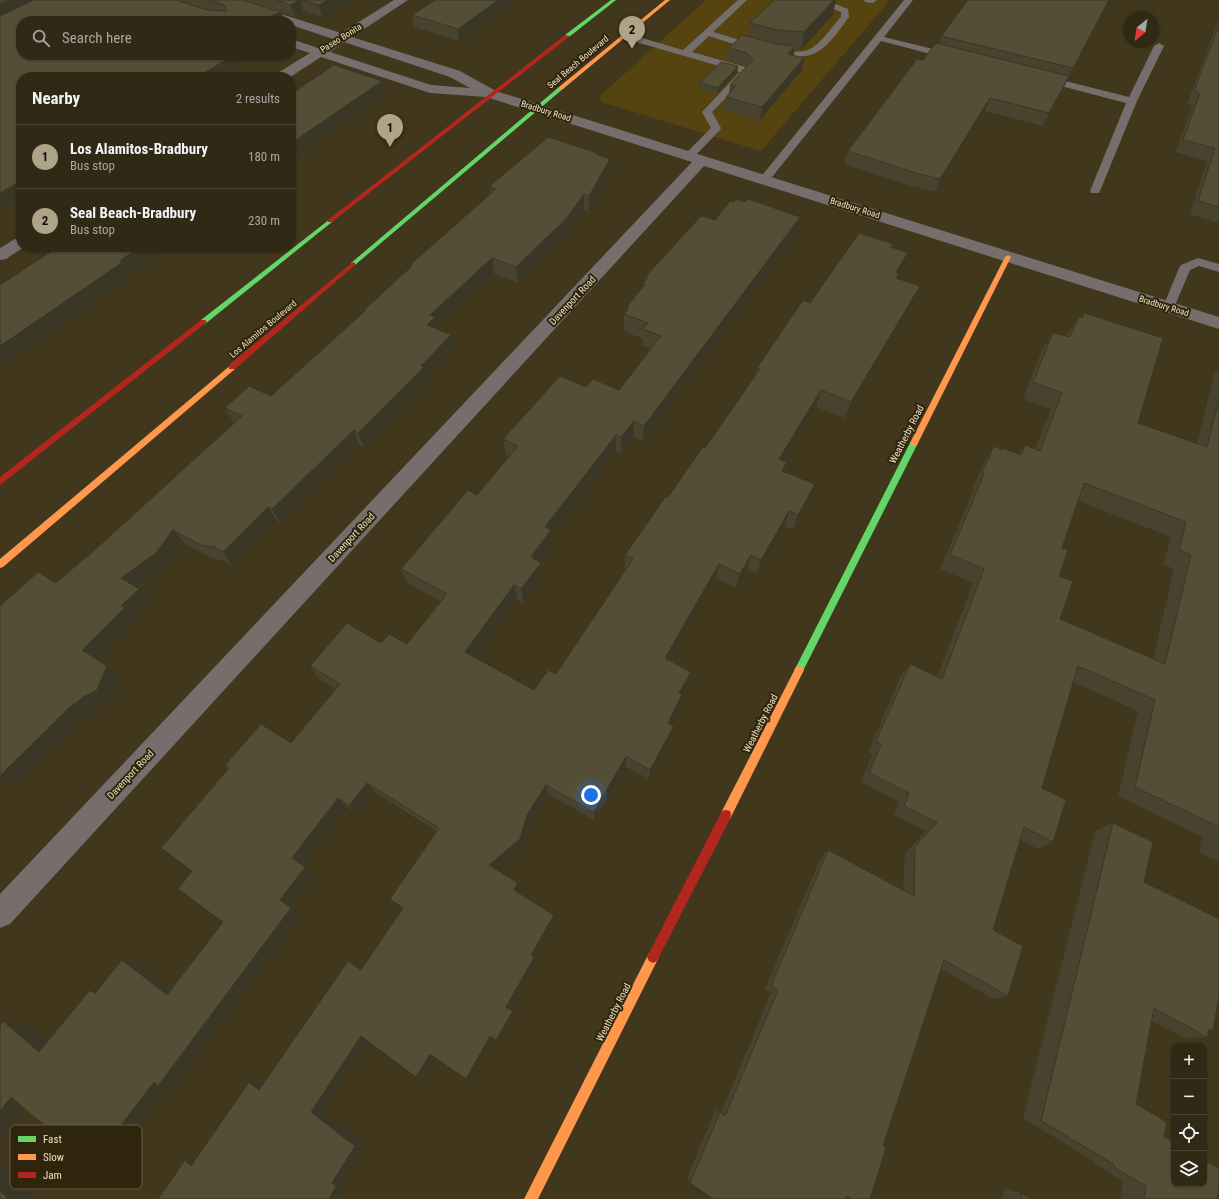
<!DOCTYPE html>
<html lang="en">
<head>
<meta charset="utf-8">
<style>
	body { margin:0; font-family:"Roboto Condensed",sans-serif; background:#38311f; color:#f1f3f6 }
	.controls { position:absolute; right:12px; bottom:12px; display:grid; overflow:hidden; border-radius:8px; box-shadow:0 1px 3px #0004 }
	.controls button { width:36px; height:36px; display:grid; place-items:center; padding:0; border:0; border-bottom:1px solid #4b4535; background:#302916; color:#f1f3f6; font:20px sans-serif }
	.compass { position:absolute; left:1123px; top:12px; width:36px; height:36px; border-radius:50%; background:#302916; box-shadow:0 1px 3px #0004; rotate:210deg }
	.you { position:absolute; left:591px; top:795px; width:14px; height:14px; margin:-10px; border:3px solid #fff; border-radius:50%; background:#1a73e8; box-shadow:0 0 0 6px #1a73e833 }
	.badge { display:grid; place-items:center; width:26px; height:26px; border-radius:50%; background:#afa488; color:#111; font-size:13px; font-weight:700 }
	.pin { position:absolute; translate:-50% -33px; filter:drop-shadow(0 1px 2px #0008) }
	.pin::after { content:''; position:absolute; top:21px; width:14px; height:12px; background:inherit; clip-path:polygon(0 0,100% 0,50% 100%) }
	.list { margin:0; padding:0; list-style:none }
	h2 { display:flex; justify-content:space-between; align-items:center; height:52px; margin:0; padding:0 16px; font-size:17px }
	h2 small { font-size:13px; font-weight:400; color:#a8a6a1 }
	.list li { display:grid; grid-template-columns:26px 1fr auto; gap:12px; align-items:center; box-sizing:border-box; height:64px; padding:0 16px; border-top:1px solid #4b4535 }
	.list b { display:block; font-size:15px; white-space:nowrap }
	.list p { margin:0; font-size:13px; white-space:nowrap; color:#a8a6a1 }
	.list em { font-size:13px; font-style:normal; color:#a8a6a1 }
	.icon { flex:none; width:22px; height:22px; fill:none; stroke:currentColor; stroke-width:2; stroke-linecap:round; stroke-linejoin:round }
	.map { position:relative; flex:none; width:1219px; height:1199px; overflow:hidden }
	.search { position:absolute; background:#302916; box-shadow:0 1px 3px #0004; left:16px; top:16px; width:280px; height:44px; display:flex; align-items:center; gap:10px; box-sizing:border-box; padding:0 14px; border-radius:16px; color:#a8a6a1; font-size:15px }
	.panel { position:absolute; background:#302916; box-shadow:0 1px 3px #0004; left:16px; top:72px; width:280px; height:180px; border-radius:16px }
	.map>svg:first-child { display:block }
	.built { fill:#564410 }
	.lines { fill:none; stroke-linecap:round; stroke-linejoin:round }
	.lane { fill:#766e6c; fill-rule:evenodd }
	.street { fill:#766e6c; fill-rule:evenodd }
	.fast { fill:#63d668; fill-rule:evenodd }
	.slow { fill:#ff974d; fill-rule:evenodd }
	.jam { fill:#b3261e; fill-rule:evenodd }
	.wall { fill:#48432e; fill-rule:evenodd }
	.shaded-wall { fill:#3b3726 }
	.building { fill:#544e36; stroke:#3b3726; fill-rule:evenodd }
	.labels { text-anchor:middle; stroke-width:4; stroke-linejoin:round; paint-order:stroke }
	.far-street-label { font-size:9px; fill:#ebdfc1; stroke:#2f250c }
	.street-label { font-size:10px; fill:#ebdfc1; stroke:#2f250c }
	.key { fill:#2f250c; stroke:#675d42; stroke-width:1 }
	.key-label { font-size:11px; fill:#ebdfc1 }
</style>
</head>
<body>
<div class="map">
<svg width="1219" height="1199" viewBox="0 0 1219 1199">
	<rect width="100%" height="100%" fill="#40371d"/>
	<!-- built -->
	<path class="built" d="M706,0H890L761,151L602,102L600,96Z"/>
	<g class="lines">
		<!-- lane -->
		<path class="lane" d="M738,0H747L713,32C735,38 787,57 808,50C822,44 831,27 841,17V12L831,8L808,2L807,0C822,0 834,3 848,9L849,17C840,29 828,48 813,54C788,64 734,44 709,36L692,52L745,67L750,71L746,77L712,112L721,128L720,130L693,158H685L684,156L685,154L711,128L702,112L740,72L622,38L620,36L625,33L683,50Z
			M864,0H877L873,3L865,2Z
			M904,0H913L884,37L953,54L955,56L953,58L950,59L881,41L768,182H760L759,180L760,178Z
			M1159,43L1164,46L1137,101L1100,191L1099,193H1091L1090,191L1126,103L1042,81L1040,79L1045,76L1129,97L1154,46Z
			M1198,258L1219,264V272L1199,266L1190,270L1173,310L1169,311L1165,310L1163,307L1179,268L1181,265Z"/>
		<!-- street -->
		<path class="street" d="M219,0H237L341,33L394,0H408L352,37L460,71L496,91L1219,317V329L704,166L10,924L0,928V894L692,162L486,97L430,93L321,57L290,77H274L276,74L310,53L291,47V39L318,48L333,39L291,25V21H278L221,2ZM344,42L450,77L470,88L431,85L330,52Z
			M21,237V247H24L6,259L0,260V248L15,239Z"/>
		<!-- fast -->
		<path class="fast" d="M611,0H616L569,37H565V35Z
			M559,87L564,88L355,265H351V263Z
			M330,219L333,221L332,222L205,324H201V320Z
			M914,440L918,443L802,673L799,674L796,673L794,670L796,667L910,443Z"/>
		<!-- slow -->
		<path class="slow" d="M665,0H670L563,89H559V87Z
			M1008,255L1011,257L917,445H911L910,443L1005,257Z
			M232,364L235,365V369L3,567L0,568V559Z
			M799,666L802,667L804,670L730,819L726,820L722,819L721,815L722,811L796,667Z
			M653,951L657,953L659,957L538,1199H524L649,953Z"/>
		<!-- jam -->
		<path class="jam" d="M565,35L570,36L332,222H328V220Z
			M353,262L355,263V265L235,369H229V365Z
			M201,320H205L207,322L0,485V477Z
			M726,810L730,811L731,815L730,819L657,961L653,963L649,961L647,957L649,953L722,811Z"/>
	</g>
	<!-- wall -->
	<path class="wall" d="M0,0H176L207,10H210L178,0H242L275,10L242,0H352L322,17L303,11L295,17L282,13L284,21H21V55H235L239,67L222,77H21V198L0,211Z
		M517,0L459,41L414,27L412,15Z
		M1110,0L1067,80L1043,126L985,111L935,192L911,186L844,164L848,151L923,60L939,44L941,36Z
		M833,15L801,50L795,49L794,55L802,70L760,120L724,110L726,97L729,94L730,85L746,67L745,66L728,61L729,48L748,37L750,23Z
		M1219,18V223L1190,214L1207,161L1175,152L1193,105L1187,104Z
		M737,73L717,94L699,89L700,83Z
		M382,81L385,94L298,156L297,155L291,159V94Z
		M597,153V155L610,159V175L589,212L584,210L568,234L518,283L494,274L437,327L438,329L454,350L427,378L428,382L364,447L359,445L281,523L277,521L232,565L224,561L211,558L184,543L168,566L138,588L152,601L135,617L138,620L97,660L107,666L121,677L112,700L98,707L91,714H90L19,784L56,583L87,557L234,423L225,408L271,396L365,312L364,310L411,267L410,265L491,193L490,186Z
		M715,220L796,235L643,442L633,437L621,453L616,451L552,535L553,545L540,562L543,577L524,603L517,599L475,658L534,690L556,674L625,570V555L705,448L755,376L757,368L810,303L893,244L892,248L902,271L897,279L920,286L913,303L845,418L816,407L783,461L787,462L785,472L815,484L810,500L793,530L785,526L757,574L747,570L736,588L716,578L669,660L691,672L689,684L682,695L680,707L671,724L672,737L649,779L626,767L594,820L548,794L530,824L523,846L496,870L521,890L519,893L556,920L534,958L537,961L510,1009L516,1013L501,1041L496,1040L494,1039L471,1078L435,1057L424,1076L416,1077L368,1041L323,1110L365,1142L344,1178L348,1181L185,1160L197,1157L249,1082L264,1081V1082L358,965L362,968L403,908L390,899L436,831L375,792L358,815L347,807L303,865L316,874L292,906L303,914L176,1085L168,1086L113,1161L25,1109L0,1140V1025L3,1021L26,1023L48,1041L97,991L140,964L172,988L223,922L192,871L229,768L225,765L291,743L336,689L319,679L310,666L381,643L407,644L440,601L407,583L401,569L477,495L509,457L506,455L503,439L586,387L619,390L651,349L642,346L643,339L624,331V314L627,311V307L643,287V283L645,281V277Z
		M1084,313L1138,423L1197,444L1214,374L1219,369V862L1199,853L1202,837L1118,796L1138,711L1073,682L1042,788L1053,842L1038,849L1020,840L993,930L1008,996L993,999L941,969L883,1146L870,1199H850L847,1197L690,1183L687,1178L715,1110L721,1113L771,993L765,989L821,857L828,850L903,891L905,853L926,831L894,815L899,802L861,782L872,754L868,752L901,676L910,664L937,677L973,583L940,569L974,489H972L984,462L994,446L1018,454L1025,445L1035,449L1051,409L1023,399L1042,350L1053,333L1067,337L1068,333L1079,316L1081,317ZM1078,501L1171,537L1163,564L1174,569L1153,659L1060,619L1059,576L1062,548Z
		M1113,823L1144,882L1219,919V999L1213,1031H1208L1207,1037L1184,1038L1152,1021L1136,1104L1217,1199H1120L1123,1181L1093,1163V1161L1023,1118L1095,831Z
		M1004,1188L1022,1194L1031,1199H1002Z"/>
	<!-- shaded-wall -->
	<path class="shaded-wall" d="M9,0H41L0,19V4Z
		M299,0H300L303,11L295,17L291,5Z
		M328,0H352L322,17L319,5Z
		M499,0H517L459,41L458,29Z
		M834,0H836L833,15L801,50L804,32Z
		M1109,0H1110L1067,80L1073,68Z
		M281,11L284,21H263Z
		M795,46L793,58L788,54Z
		M234,55H235L239,67L222,77H197Z
		M804,58L802,70L760,120L762,107Z
		M738,66L737,73L717,94L718,88Z
		M1069,76L1063,89L1043,126L1049,113Z
		M382,81L385,94L298,156L293,142Z
		M990,98L985,111L935,192L940,179Z
		M292,141L297,155L291,159V142Z
		M610,159V175L589,212V196Z
		M21,181V198L0,211V193Z
		M584,194V210L568,234L518,283L516,267Z
		M800,217L796,235L643,442L644,426Z
		M139,247H167L130,273L132,276L0,368V346Z
		M908,253L902,271L898,277L893,290L896,272Z
		M492,258L494,274L437,327L439,332L427,325L430,315Z
		M920,286L913,303L845,418L851,402Z
		M451,335L454,350L427,378L428,382L364,447L358,433L421,366Z
		M821,390L816,407L775,475L779,459Z
		M634,421L633,437L621,453V437Z
		M354,430L359,445L281,523L272,509Z
		M616,435V451L552,535L553,545L533,572L531,557L545,527Z
		M787,462L783,478L782,471Z
		M815,484L810,500L793,530L798,515Z
		M268,507L277,521L232,565L223,552Z
		M789,511L785,526L757,574L761,560Z
		M173,530L184,543L168,566L134,590L121,578Z
		M751,555L747,570L736,588L740,574Z
		M541,563L543,577L524,603L521,589Z
		M719,564L716,578L663,670L665,658Z
		M514,585L517,599L470,665L465,652Z
		M139,589L152,601L135,617L138,620L96,661L82,650L121,606Z
		M107,666L121,677L112,700L98,707L91,714H90L19,784L0,776Z
		M691,672L689,684L676,705L679,693Z
		M682,695L680,707L666,734L668,723Z
		M674,726L672,737L649,779L650,770Z
		M626,756V767L594,820V812Z
		M367,783L375,792L358,815L349,806Z
		M546,785L548,794L530,824L523,846L494,872L489,865L527,815Z
		M338,798L347,807L303,865L316,874L292,906L303,914L176,1085L168,1086L113,1161L91,1165L280,900L292,858Z
		M518,883L521,890L517,896L514,890Z
		M554,915L556,920L534,958L537,961L510,1009L516,1013L501,1041L496,1040L506,1007L531,955Z
		M122,960L140,964L183,997L167,995Z
		M348,961L358,965L370,974L361,970Z
		M90,990L110,993H95Z
		M3,1021L26,1023L61,1052H39Z
		M361,1036L370,1037L323,1110L365,1142L344,1178L348,1181L337,1199H329L332,1183L311,1112Z
		M490,1036L495,1037L471,1078L466,1079Z
		M430,1054H437L424,1076L416,1077Z
		M264,1081L273,1089L259,1090L249,1082Z
		M35,1096L0,1140V1111L11,1097Z
		M202,1156L191,1166L185,1160Z
		M0,1162L39,1199H8L0,1191Z"/>
	<!-- building -->
	<path class="building" d="M0,0H9L0,4Z
		M34,0H176L207,10L226,11L227,9L224,5L210,0H242L274,10L281,11L263,21H21V55H234L197,77H21V181L0,193V16Z
		M276,0H299L291,5Z
		M301,0H328L319,5Z
		M435,0H499L458,29L412,15Z
		M774,0H834L804,32L778,30L750,23Z
		M968,0H1109L1073,68L941,36Z
		M1219,25V207L1198,201L1215,148L1183,140L1200,93L1194,91Z
		M742,35L777,44L795,46L788,54L804,58L762,107L726,97L736,86L730,85L753,59L747,53L729,48Z
		M936,43L1069,76L1049,113L990,98L940,179L916,173L848,151L917,59L923,60Z
		M721,62L738,66L718,88L700,83Z
		M334,65L382,81L293,142L292,141L291,142V94Z
		M548,137L597,153L596,154L610,159L589,196L584,194L567,218L516,267L492,258L430,315L435,317L427,325L451,335L421,366L424,367L358,433L354,430L272,509L268,507L223,552L214,547L201,545L173,530L156,553L121,578L139,589L121,606L125,608L82,650L107,666L97,690L83,697L75,704L74,703L0,776V606L38,572L56,583L86,557H87L242,416L225,408L249,386L271,396L366,310H364L412,266L410,265L496,189L490,186Z
		M736,199L745,202L748,199L800,217L644,426L634,421L621,437L616,435L545,527L551,530L531,557L541,563L521,589L514,585L465,652L534,690L548,670L556,674L633,559L625,555L666,496L668,497L703,447L705,448L760,369L757,368L803,300L810,303L859,233L893,244L891,247L908,253L896,272L899,273L896,278L920,286L851,402L821,390L779,459L787,462L782,471L815,484L798,515L789,511L761,560L751,555L740,574L719,564L665,658L691,672L679,693L682,695L668,723L674,726L650,770L626,756L594,812L546,785L527,815L520,839L489,865L518,883L514,890L554,915L531,955L534,958L506,1007L513,1011L496,1040L490,1036L466,1079L430,1054L416,1077L361,1036L311,1112L355,1146L332,1183L336,1186L329,1199H158L185,1160L191,1166L249,1082L259,1090L348,961L361,970L403,908L390,899L439,828L367,783L349,806L338,798L292,858L305,867L280,900L291,908L158,1086L154,1082L91,1165L11,1097L0,1111V1025L3,1021L39,1052L90,990L95,993L122,960L167,995L223,922L178,889L192,871L161,848L229,768L225,765L261,724L291,743L340,684L310,666L347,623L381,643L389,634L407,644L447,594L401,569L468,490L477,495L518,446L503,439L560,376L586,387L593,379L619,390L661,336L643,329L648,323L624,314L629,308L627,307L645,284L643,283L648,278L645,277L701,216H702L715,220L730,201L734,202Z
		M58,247H139L120,261L123,262L0,346V285Z
		M1084,313L1163,338L1138,423L1207,447L1219,399V827L1135,787L1155,700L1078,666L1042,788L1066,800L1053,842L1024,827L993,930L1023,946L1008,996L944,960L883,1146L886,1148L870,1199H852L847,1196L846,1199H713L690,1183L720,1112L725,1116L778,990L771,986L828,850L914,896L915,846L937,823L904,806L909,793L869,773L881,744L876,741L910,664L942,679L984,569L950,555L984,474L982,473L994,446L1002,450V448L1021,455L1025,445L1040,451L1062,393L1033,382L1053,333L1070,337L1079,316L1082,318ZM1084,483L1186,522L1179,550L1191,555L1165,664L1060,619L1073,581L1059,576L1068,550L1062,548Z
		M1113,823L1153,842L1144,882L1219,919V996L1213,1031L1209,1029L1207,1037L1154,1008L1136,1104L1167,1122L1164,1137L1174,1142V1184H1204V1160L1219,1168V1185L1217,1199H1144L1146,1186L1114,1167L1115,1165L1041,1121Z
		M0,1191L8,1199H0Z
		M1022,1194L1031,1199H1021Z"/>
	<g class="labels">
		<!-- far-street labels -->
		<g class="far-street-label">
			<text transform="translate(341 38) rotate(-32)" y="3">Paseo Bonita</text>
			<text transform="translate(578 62) rotate(-40)" y="3">Seal Beach Boulevard</text>
			<text transform="translate(546 111) rotate(17)" y="3">Bradbury Road</text>
			<text transform="translate(855 208) rotate(17)" y="3">Bradbury Road</text>
			<text transform="translate(1164 306) rotate(17)" y="3">Bradbury Road</text>
			<text transform="translate(263 329) rotate(-40)" y="3">Los Alamitos Boulevard</text>
		</g>
		<!-- street labels -->
		<g class="street-label">
			<text transform="translate(572 300) rotate(-47)" y="4">Davenport Road</text>
			<text transform="translate(906 434) rotate(-63)" y="4">Weatherby Road</text>
			<text transform="translate(351 537) rotate(-47)" y="4">Davenport Road</text>
			<text transform="translate(760 723) rotate(-63)" y="4">Weatherby Road</text>
			<text transform="translate(130 774) rotate(-47)" y="4">Davenport Road</text>
			<text transform="translate(613 1012) rotate(-63)" y="4">Weatherby Road</text>
		</g>
	</g>
	<!-- legend -->
	<rect x="10" y="1125" width="132" height="64" rx="6" class="key"/>
	<rect x="18" y="1136" width="18" height="6" fill="#63d668"/>
	<rect x="18" y="1154" width="18" height="6" fill="#ff974d"/>
	<rect x="18" y="1172" width="18" height="6" fill="#b3261e"/>
	<g class="key-label">
		<text x="43" y="1143">Fast</text>
		<text x="43" y="1161">Slow</text>
		<text x="43" y="1179">Jam</text>
	</g>
</svg>
<div class="controls">
<button>+</button>
<button>−</button>
<button><svg class="icon" aria-label="locate" viewBox="0 0 24 24"><circle cx="12" cy="12" r="6"/><path d="M12 2v4M12 18v4M2 12h4M18 12h4"/></svg></button>
<button><svg class="icon" aria-label="layers" viewBox="0 0 24 24"><path d="M12 4l9 5-9 5-9-5zM3 14l9 5 9-5"/></svg></button>
</div>
<svg class="compass" viewBox="-18 -18 36 36"><path d="M0-13l5 13h-10z" fill="#e53935"/><path d="M0 13l5-13h-10z" fill="#a8a6a1"/></svg>
<div class="you"></div>
<div class="pin badge" style="left:390px;top:147px">1</div>
<div class="pin badge" style="left:632px;top:49px">2</div>
<div class="search"><svg class="icon" aria-label="search" viewBox="0 0 24 24"><circle cx="10" cy="10" r="6"/><path d="M15 15l6 6"/></svg>Search here</div>
<section class="panel">
<h2>Nearby<small>2 results</small></h2>
<ul class="list">
<li><span class="badge">1</span><div><b>Los Alamitos-Bradbury</b><p>Bus stop</p></div><em>180 m</em></li>
<li><span class="badge">2</span><div><b>Seal Beach-Bradbury</b><p>Bus stop</p></div><em>230 m</em></li>
</ul>
</section>
</div>
</body>
</html>
